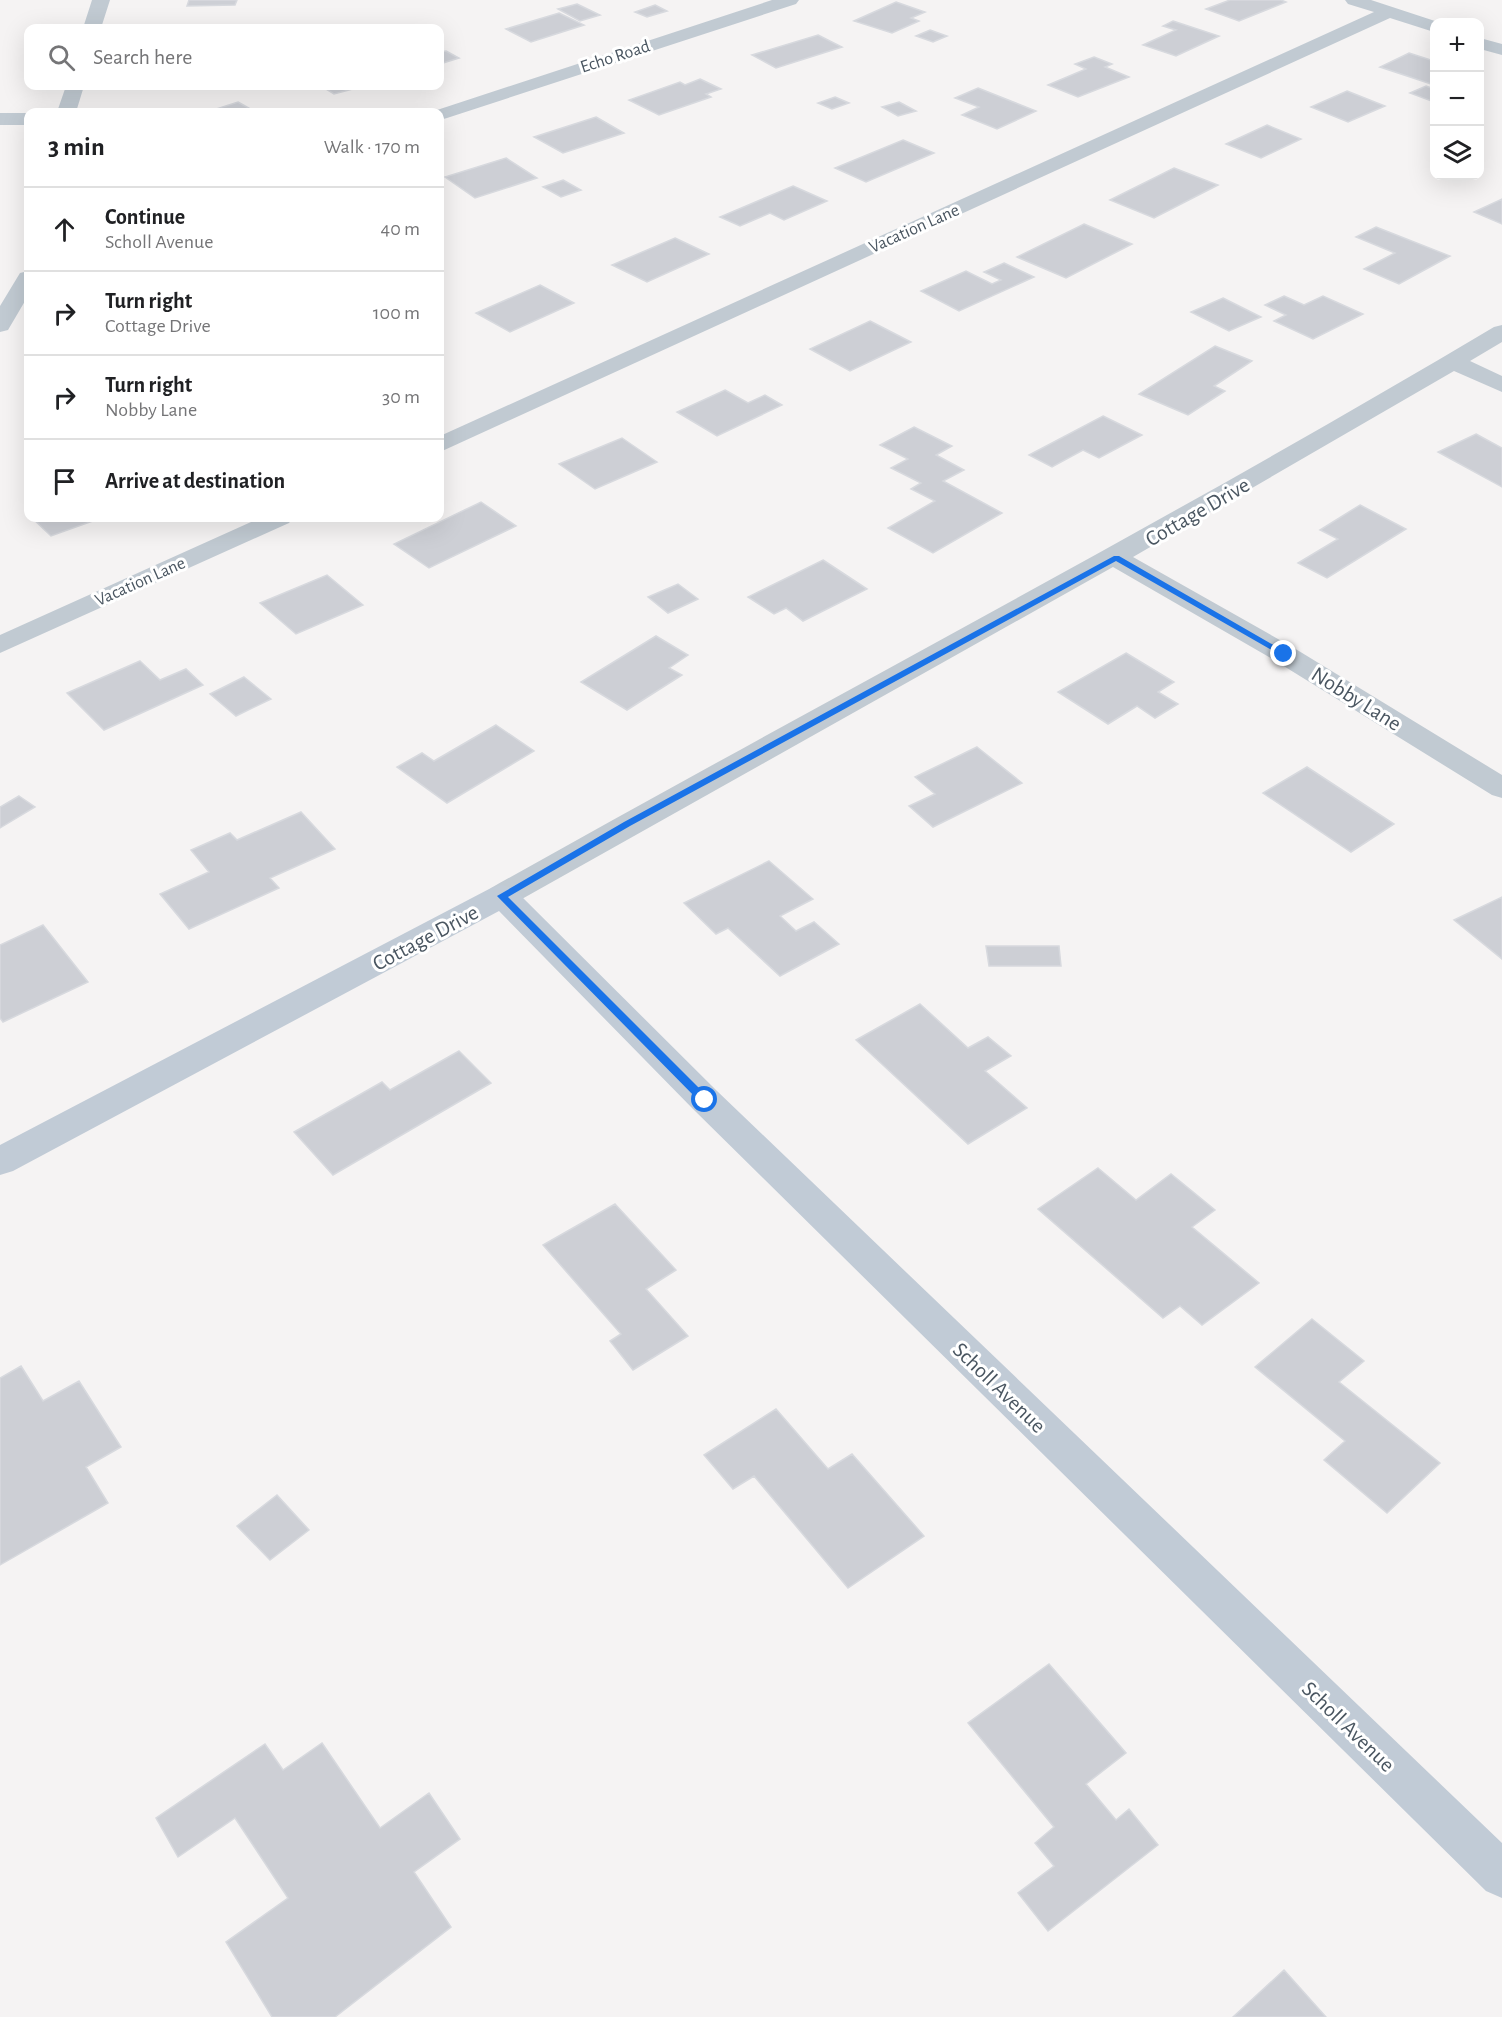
<!DOCTYPE html>
<html lang="en">
<head>
<meta charset="utf-8">
<style>
	body { margin:0; font-family:"Alegreya Sans",sans-serif; background:#f2f2f2; color:#202124 }
	.controls { position:absolute; right:18px; top:18px; display:grid; overflow:hidden; border-radius:12px; box-shadow:0 6px 24px #0002 }
	.controls button { width:54px; height:54px; display:grid; place-items:center; padding:0; border:0; border-bottom:2px solid #e0e0e0; background:#fff; color:#202124; font:30px sans-serif }
	.stop { position:absolute; width:18px; height:18px; margin:-14px; border:4px solid #1a73e8; border-radius:50%; background:#fff }
	.stop.end { background:#1a73e8; border-color:#fff; box-shadow:0 2px 6px #0008 }
	.list { margin:0; padding:0; list-style:none }
	h2 { display:flex; justify-content:space-between; align-items:center; height:78px; margin:0; padding:0 24px; font-size:26px }
	h2 small { font-size:20px; font-weight:400; color:#757577 }
	.list li { display:grid; grid-template-columns:39px 1fr auto; gap:18px; align-items:center; box-sizing:border-box; height:84px; padding:0 24px; border-top:2px solid #e0e0e0 }
	.list b { display:block; font-size:22px; white-space:nowrap }
	.list p { margin:0; font-size:20px; white-space:nowrap; color:#757577 }
	.list em { font-size:20px; font-style:normal; color:#757577 }
	.icon { flex:none; width:33px; height:33px; fill:none; stroke:currentColor; stroke-width:2; stroke-linecap:round; stroke-linejoin:round }
	.map { position:relative; flex:none; width:1502px; height:2017px; overflow:hidden }
	.search { position:absolute; background:#fff; box-shadow:0 6px 24px #0002; left:24px; top:24px; width:420px; height:66px; display:flex; align-items:center; gap:15px; box-sizing:border-box; padding:0 21px; border-radius:12px; color:#757577; font-size:22px }
	.panel { position:absolute; background:#fff; box-shadow:0 6px 24px #0002; left:24px; top:108px; width:420px; height:414px; border-radius:12px }
	.map>svg:first-child { display:block }
	.building { fill:#cdcfd5; stroke:#d7d9de; stroke-width:1.5 }
	.lines { fill:none; stroke-linecap:round; stroke-linejoin:round }
	.street { fill:#c1cad2; fill-rule:evenodd }
	.secondary { fill:#c1cbd6; fill-rule:evenodd }
	.route { fill:#1a73e8 }
	.labels { text-anchor:middle; stroke-width:6; stroke-linejoin:round; paint-order:stroke }
	.far-street-label { font-size:18px; fill:#4a5661; stroke:#fff }
	.street-label { font-size:22px; fill:#4a5661; stroke:#fff }
</style>
</head>
<body>
<div class="map">
<svg width="1502" height="2017" viewBox="0 0 1502 2017">
	<rect width="100%" height="100%" fill="#f5f3f3"/>
	<!-- building -->
	<path class="building" d="M189,0H237L235,5L187,6Z
		M1230,0H1281L1286,2L1239,21L1206,9Z
		M896,2L925,12L911,18L919,21L892,33L854,21Z
		M577,4L600,15L580,21L558,9Z
		M655,5L667,11L647,17L635,12Z
		M559,13L584,25L531,42L506,29Z
		M1173,21L1219,36L1176,56L1143,45L1176,30L1163,26Z
		M930,30L947,36L933,42L916,36Z
		M818,35L842,47L776,68L752,55Z
		M446,51L459,58L440,64V52Z
		M1409,53L1434,61V85L1380,67Z
		M1094,57L1112,64L1105,67L1129,77L1078,97L1048,85L1086,69L1075,64Z
		M700,79L721,89L706,94L711,97L659,115L629,100L680,82L685,85Z
		M321,86H364L334,94Z
		M1426,86L1434,89V102L1410,93Z
		M978,88L1036,111L997,129L962,115L979,107L955,98Z
		M1347,91L1385,106L1348,122L1311,107Z
		M835,97L849,103L832,109L818,103Z
		M238,102L256,112H223L216,109Z
		M899,102L916,111L898,116L882,107Z
		M596,117L624,133L563,153L534,137Z
		M1267,125L1301,139L1261,158L1226,144Z
		M903,140L934,153L866,182L835,168Z
		M506,158L537,178L475,198L445,177Z
		M1174,168L1218,185L1154,218L1110,200Z
		M563,180L581,190L561,197L543,187Z
		M793,186L827,201L784,220L770,213L740,226L720,217Z
		M1502,199V224L1474,212Z
		M1084,224L1132,244L1066,278L1017,257Z
		M1376,227L1450,256L1399,284L1364,269L1395,253L1356,237Z
		M675,238L709,254L647,282L612,265Z
		M1004,263L1034,277L959,311L921,291L966,271L992,284L1001,280L984,272Z
		M540,285L574,303L510,332L476,313Z
		M1284,296L1304,305L1323,296L1363,314L1313,339L1274,321L1286,315L1265,305Z
		M1223,298L1261,317L1229,331L1191,312Z
		M870,321L911,342L850,371L810,349Z
		M1215,346L1252,361L1214,386L1225,391L1188,415L1139,394Z
		M725,390L748,403L765,395L782,405L717,436L677,412Z
		M1103,416L1142,435L1099,458L1083,450L1052,467L1029,455Z
		M914,427L952,446L936,455L964,470L943,481L1002,513L933,553L888,528L935,501L911,489L921,483L891,468L908,459L880,445Z
		M1476,434L1502,448V487L1438,452Z
		M622,438L657,462L595,489L559,464Z
		M481,502L516,526L429,568L394,544Z
		M1360,505L1406,529L1327,578L1298,563L1338,539L1320,530Z
		M32,518H101L51,536Z
		M823,560L867,589L803,621L786,608L774,614L748,597Z
		M327,575L363,605L296,634L260,603Z
		M678,584L698,599L668,613L648,597Z
		M656,636L688,655L669,668L682,675L627,710L581,682Z
		M1126,653L1174,682L1158,692L1178,704L1155,718L1137,706L1108,724L1058,692Z
		M140,661L160,680L186,669L203,685L104,730L67,693Z
		M244,677L271,699L236,716L210,694Z
		M496,725L534,751L447,803L397,767L422,753L434,761Z
		M977,747L1022,783L933,827L909,806L935,794L915,777Z
		M1307,767L1394,824L1351,852L1263,793Z
		M19,796L35,807L0,828V807Z
		M301,812L335,849L270,878L279,888L189,929L160,894L209,872L191,850L230,833L237,840Z
		M769,861L813,899L780,916L796,931L814,922L839,944L780,976L728,928L716,934L684,903Z
		M1502,897V959L1454,920Z
		M43,925L88,982L3,1022L0,1018V945Z
		M986,946H1059L1061,966H989Z
		M920,1004L968,1048L988,1037L1011,1056L985,1071L1027,1108L968,1144L856,1040Z
		M459,1051L491,1083L333,1175L294,1132L382,1082L390,1090Z
		M1098,1168L1136,1200L1171,1174L1215,1210L1192,1227L1259,1283L1202,1325L1180,1306L1163,1318L1038,1209Z
		M615,1204L676,1270L646,1289L688,1336L633,1370L610,1341L621,1334L543,1245Z
		M1312,1319L1364,1361L1339,1382L1440,1463L1387,1513L1324,1460L1345,1441L1255,1367Z
		M21,1366L43,1401L79,1381L121,1447L86,1467L108,1503L0,1565V1378Z
		M776,1409L828,1469L852,1454L924,1536L848,1588L754,1476L733,1489L704,1455Z
		M277,1495L309,1530L270,1560L237,1526Z
		M1049,1664L1126,1753L1086,1784L1116,1820L1129,1809L1158,1845L1048,1931L1018,1893L1054,1866L1035,1843L1054,1827L968,1723Z
		M322,1743L380,1828L429,1793L460,1839L414,1872L451,1927L335,2017H272L226,1942L288,1898L235,1818L178,1857L156,1818L265,1744L283,1770Z
		M1284,1970L1326,2017H1233Z"/>
	<g class="lines">
		<!-- street -->
		<path class="street" d="M92,0H110L101,28H83Z
			M772,0H799L796,4L447,118L440,120V112H431Z
			M1345,0H1371L1438,22H1434V32L1390,18L440,452V436L1374,12L1348,4Z
			M1480,38L1502,44V55L1480,49Z
			M66,86H84L76,112H57Z
			M0,113H28V125H0Z
			M28,271V296L8,330L0,332V306L20,273Z
			M1502,325V342L1470,361L1502,376V392L1454,371L1133,557L1294,648L1502,775V798L1492,795L1274,660L1113,567L513,904L502,907L491,904L486,896L491,888C825,700 1165,523 1494,327Z
			M260,518H293L289,523L0,653V635Z"/>
		<!-- secondary -->
		<path class="secondary" d="M502,885L513,888L717,1091L1502,1843V1898L1486,1891L693,1109L499,911L13,1171L0,1175V1145L491,888Z"/>
	</g>
	<!-- route -->
	<path class="route" d="M1114,556H1119L1289,654L1282,656L1116,561L630,826L508,897L708,1097V1103H701L497,896L624,822Z"/>
	<g class="labels">
		<!-- far-street labels -->
		<g class="far-street-label">
			<text transform="translate(615 56) rotate(-18)" y="6">Echo Road</text>
			<text transform="translate(914 228) rotate(-24)" y="6">Vacation Lane</text>
			<text transform="translate(140 581) rotate(-24)" y="6">Vacation Lane</text>
		</g>
		<!-- street labels -->
		<g class="street-label">
			<text transform="translate(1197 511) rotate(-30)" y="8">Cottage Drive</text>
			<text transform="translate(1357 698) rotate(32)" y="8">Nobby Lane</text>
			<text transform="translate(425 937) rotate(-28)" y="8">Cottage Drive</text>
			<text transform="translate(1000 1387) rotate(44)" y="8">Scholl Avenue</text>
			<text transform="translate(1349 1726) rotate(44)" y="8">Scholl Avenue</text>
		</g>
	</g>
</svg>
<div class="controls">
<button>+</button>
<button>−</button>
<button><svg class="icon" aria-label="layers" viewBox="0 0 24 24"><path d="M12 4l9 5-9 5-9-5zM3 14l9 5 9-5"/></svg></button>
</div>
<div class="stop" style="left:705px;top:1100px"></div>
<div class="stop end" style="left:1284px;top:654px"></div>
<div class="search"><svg class="icon" aria-label="search" viewBox="0 0 24 24"><circle cx="10" cy="10" r="6"/><path d="M15 15l6 6"/></svg>Search here</div>
<section class="panel">
<h2>3 min<small>Walk · 170 m</small></h2>
<ul class="list">
<li><svg class="icon" aria-label="ahead" viewBox="0 0 24 24"><path d="M12 20V5M6 11l6-6 6 6"/></svg><div><b>Continue</b><p>Scholl Avenue</p></div><em>40 m</em></li>
<li><svg class="icon" aria-label="right" viewBox="0 0 24 24"><path d="M7 20v-9h11M14 6l5 5-5 5"/></svg><div><b>Turn right</b><p>Cottage Drive</p></div><em>100 m</em></li>
<li><svg class="icon" aria-label="right" viewBox="0 0 24 24"><path d="M7 20v-9h11M14 6l5 5-5 5"/></svg><div><b>Turn right</b><p>Nobby Lane</p></div><em>30 m</em></li>
<li><svg class="icon" aria-label="arrive" viewBox="0 0 24 24"><path d="M6 21V4h12l-3 4 3 4H6"/></svg><div><b>Arrive at destination</b></div></li>
</ul>
</section>
</div>
</body>
</html>
